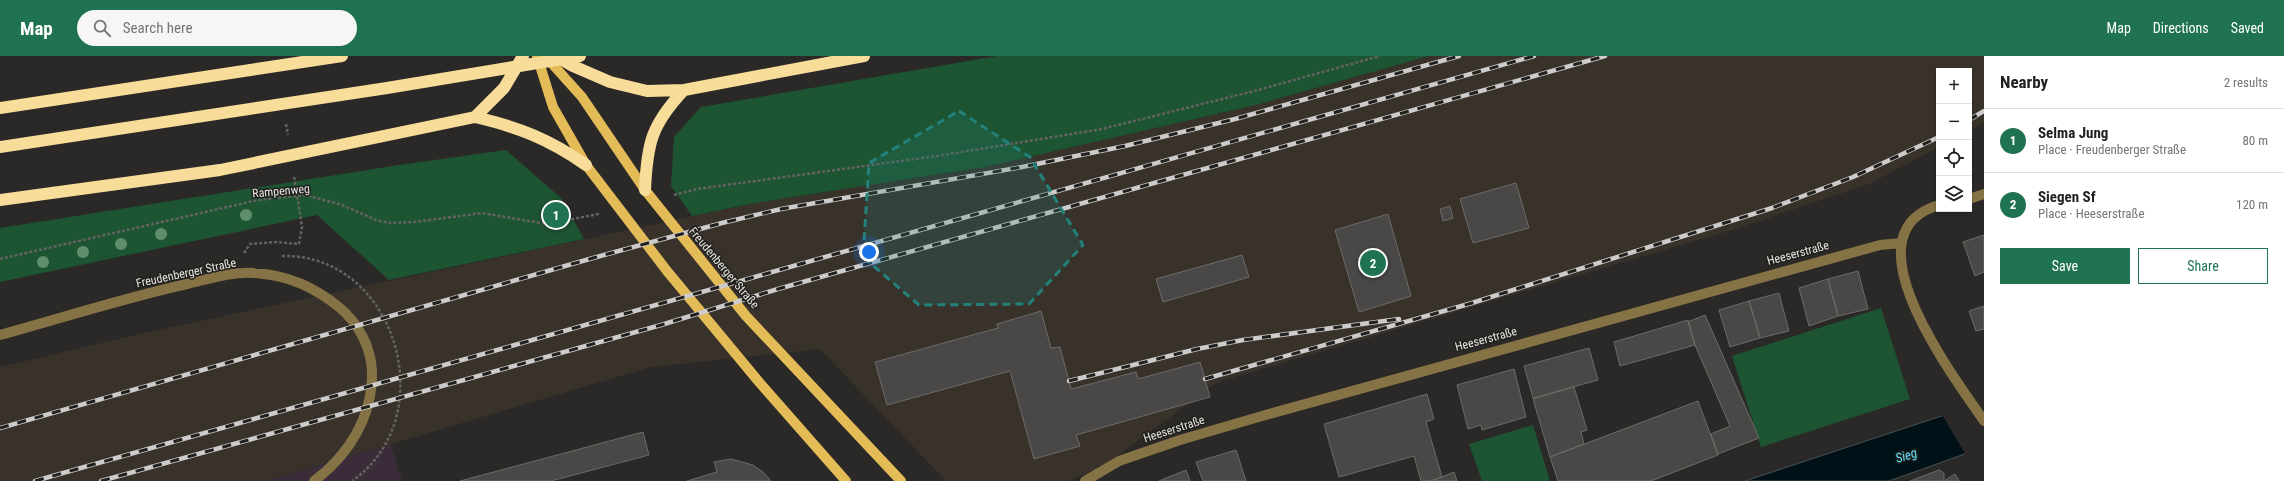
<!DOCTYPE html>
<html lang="en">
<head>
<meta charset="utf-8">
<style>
	body { margin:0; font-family:"Roboto Condensed",sans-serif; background:#f6f6f6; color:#202124 }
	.controls { position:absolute; right:12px; top:12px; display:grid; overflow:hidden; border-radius:0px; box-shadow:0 1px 3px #0004 }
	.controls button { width:36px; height:36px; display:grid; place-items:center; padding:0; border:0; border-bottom:1px solid #e0e0e0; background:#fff; color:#202124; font:20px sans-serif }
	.you { position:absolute; left:869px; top:196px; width:14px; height:14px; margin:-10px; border:3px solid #fff; border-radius:50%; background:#1a73e8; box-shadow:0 0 0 6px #1a73e833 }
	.badge { display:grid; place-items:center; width:26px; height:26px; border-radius:50%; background:#207351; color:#fff; font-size:13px; font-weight:700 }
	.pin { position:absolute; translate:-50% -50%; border:2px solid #fff; box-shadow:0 1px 4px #0006 }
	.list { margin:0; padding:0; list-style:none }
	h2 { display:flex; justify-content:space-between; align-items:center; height:52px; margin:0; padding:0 16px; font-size:17px }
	h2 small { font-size:13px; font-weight:400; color:#757577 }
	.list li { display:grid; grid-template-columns:26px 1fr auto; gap:12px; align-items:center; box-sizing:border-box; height:64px; padding:0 16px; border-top:1px solid #e0e0e0 }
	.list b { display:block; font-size:15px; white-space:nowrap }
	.list p { margin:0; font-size:13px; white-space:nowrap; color:#757577 }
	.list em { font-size:13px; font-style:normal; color:#757577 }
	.actions { display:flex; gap:8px; padding:12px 16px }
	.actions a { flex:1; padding:9px 0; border:1px solid #207351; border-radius:0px; text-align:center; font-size:14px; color:#207351 }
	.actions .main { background:#207351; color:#fff }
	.icon { flex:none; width:22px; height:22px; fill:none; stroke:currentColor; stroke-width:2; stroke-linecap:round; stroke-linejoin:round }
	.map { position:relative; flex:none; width:1984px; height:425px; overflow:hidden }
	header { display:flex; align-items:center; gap:24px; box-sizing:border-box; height:56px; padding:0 20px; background:#207351; color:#fff }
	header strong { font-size:19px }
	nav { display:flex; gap:22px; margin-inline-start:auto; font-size:14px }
	.search { width:280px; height:36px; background:#f6f6f6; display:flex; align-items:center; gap:10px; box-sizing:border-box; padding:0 14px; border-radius:22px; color:#757577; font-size:15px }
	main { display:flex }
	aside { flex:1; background:#fff }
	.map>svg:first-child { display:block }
	.commercial { fill:#3a2c38 }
	.built { fill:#38322b }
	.green { fill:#1d5432 }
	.water { fill:#001218; stroke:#445154 }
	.pier { fill:#2b2927 }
	.building { fill:#4a4846; stroke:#6d6b68 }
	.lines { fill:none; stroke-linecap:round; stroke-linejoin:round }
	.path { stroke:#646361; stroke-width:2.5; stroke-dasharray:3 2; stroke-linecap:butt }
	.minor { stroke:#867345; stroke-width:10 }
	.major { stroke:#e3bb57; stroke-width:10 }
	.highway { stroke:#f8dc99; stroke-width:12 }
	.rail-casing { stroke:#cdccca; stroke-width:4.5 }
	.rail { stroke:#21201d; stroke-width:3; stroke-dasharray:9; stroke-linecap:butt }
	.tree { fill:#5f8e6c }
	.marked { fill:#24817a; fill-opacity:0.2; stroke:#24817a; stroke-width:3; stroke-dasharray:8 5; stroke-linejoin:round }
	.labels { text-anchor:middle; stroke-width:3; stroke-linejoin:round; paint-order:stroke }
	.street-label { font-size:12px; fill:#e4e3e1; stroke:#21201d }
	.water-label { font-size:13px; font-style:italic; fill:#5fe1fd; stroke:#21201d }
</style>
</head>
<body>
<header>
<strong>Map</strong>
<div class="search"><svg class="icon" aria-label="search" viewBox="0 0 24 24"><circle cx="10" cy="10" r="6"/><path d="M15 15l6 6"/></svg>Search here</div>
<nav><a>Map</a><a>Directions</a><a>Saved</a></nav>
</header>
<main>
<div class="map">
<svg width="1984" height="425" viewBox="0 0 1984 425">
	<rect width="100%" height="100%" fill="#2b2927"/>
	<!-- commercial -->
	<path class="commercial" d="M391,388L402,425H266Z"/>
	<!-- built -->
	<path class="built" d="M1429,0H1984V67L1969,75V15H1939V91L1869,128L1729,175L1218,326L1101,412L1068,425H946L820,293L651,311L266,425H0V311L144,277L755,147L985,111L1256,49Z"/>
	<!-- green -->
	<path class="green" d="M997,0H1429L1256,49L985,111L755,147L692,160L671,130L674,81L701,51Z
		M506,94L561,142L584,183L389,224L317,159L0,226V172L399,109Z
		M1881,252L1910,343L1761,391L1732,300Z
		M1533,369L1550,425H1482L1469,388Z"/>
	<!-- water -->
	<path class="water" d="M1984,346V391L1889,425H1745Z"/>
	<!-- pier -->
	<path class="pier" d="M1984,344V393L1966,399L1941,357Z"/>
	<!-- building -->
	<path class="building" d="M1516,127L1529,172L1473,187L1460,143Z
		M1450,150L1453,162L1443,165L1440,153Z
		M1388,158L1411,240L1359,256L1335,174Z
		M1984,179V216L1975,220L1963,186Z
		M1242,199L1249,221L1163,246L1156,223Z
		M1858,215L1868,253L1838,260L1828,223Z
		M1828,223L1838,260L1809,270L1799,232Z
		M1779,237L1789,275L1760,282L1749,245Z
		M1749,245L1760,282L1730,291L1719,254Z
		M1984,250V273L1976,275L1969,255Z
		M1041,255L1051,292L1060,291L1071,333L1136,316L1138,323L1200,306L1210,341L1076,379L1080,390L1034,403L1010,315L887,349L875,306L998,272L997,268Z
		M1705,259L1759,382L1718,398L1711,378L1730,370L1695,289L1688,266Z
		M1688,264L1695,289L1620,310L1614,286Z
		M1589,292L1598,324L1533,342L1524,310Z
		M1514,313L1526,361L1482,374L1481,369L1468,373L1457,329Z
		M1574,331L1587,374L1581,376L1584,388L1550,401L1533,343Z
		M1427,338L1434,363L1426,366L1442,421L1430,425H1421L1414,400L1339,421L1324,368Z
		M1698,345L1718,399L1651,425H1558L1550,401Z
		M643,376L649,399L551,425H460Z
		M1236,394L1246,425H1203L1196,406Z
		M731,403L753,409L763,416L771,425H687L717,416L714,406Z
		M1186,414L1190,425H1159Z
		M1939,414L1944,417V425H1910Z
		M1454,416L1457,425H1430L1442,421Z
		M1955,418L1959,425H1944Z"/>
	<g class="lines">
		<!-- path -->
		<path class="path" d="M286,68L288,79
			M674,139L697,133L937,100L1102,73L1258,34L1380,0
			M244,197L250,188L276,186L299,188L302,171L294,120
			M282,200C396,197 444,361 352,425
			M0,203L258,144L305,139L342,149L376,164L390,167L415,166L482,157L546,168L599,158"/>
		<!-- minor -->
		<path class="minor" d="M1969,143L1984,138
			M1939,149C1843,177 1955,322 1984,365
			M0,279C62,262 124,242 187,228C209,223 232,215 255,217C288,219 315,231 340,252C358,267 371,291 372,315C373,360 349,399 314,425
			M1085,425L1119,405L1180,384L1262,360L1880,189L1901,187"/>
		<!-- major -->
		<path class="major" d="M537,0L553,51L586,109L667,215L759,326L846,425
			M546,1L582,41L645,134L746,260L901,425"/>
		<!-- highway -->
		<path class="highway" d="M559,2L573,10L610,26L647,35L684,34L864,0
			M0,52L342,0
			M475,61L504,32L523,0
			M0,91L387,32L580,0
			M645,134C647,88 651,69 684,34
			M0,144L220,114L475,61C518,71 549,83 586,109"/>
		<defs>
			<path id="rail" d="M1969,64L1984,55
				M1205,323L1472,247L1772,152L1853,121L1939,81
				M1069,325L1197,293L1243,284L1399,263
				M0,372L593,202L722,167L781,153L1022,111L1125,90L1235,63L1459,0
				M35,425L1534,0
				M101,425L661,269L778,233L1605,0"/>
		</defs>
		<!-- rail casing -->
		<use href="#rail" class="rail-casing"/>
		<!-- rail -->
		<use href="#rail" class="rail"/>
	</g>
	<!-- trees -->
	<g class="tree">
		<circle cx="246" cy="159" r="6"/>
		<circle cx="161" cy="178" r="6"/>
		<circle cx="121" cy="188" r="6"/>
		<circle cx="83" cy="196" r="6"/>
		<circle cx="43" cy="206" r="6"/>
	</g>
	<!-- marked area -->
	<path class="marked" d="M959,55L1030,101L1083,189L1029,248L919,249L863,201L869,107Z"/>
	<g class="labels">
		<!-- street labels -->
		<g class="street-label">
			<text transform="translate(281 135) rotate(-5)" y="4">Rampenweg</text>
			<text transform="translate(1798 197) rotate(-15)" y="4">Heeserstraße</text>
			<text transform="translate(724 212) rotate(50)" y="4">Freudenberger Straße</text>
			<text transform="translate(186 217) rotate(-12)" y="4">Freudenberger Straße</text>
			<text transform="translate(1486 283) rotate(-15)" y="4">Heeserstraße</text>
			<text transform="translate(1174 373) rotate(-18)" y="4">Heeserstraße</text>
		</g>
		<!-- water labels -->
		<g class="water-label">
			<text transform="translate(1906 399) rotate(-18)" y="5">Sieg</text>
		</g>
	</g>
</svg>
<div class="controls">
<button>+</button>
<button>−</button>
<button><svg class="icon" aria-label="locate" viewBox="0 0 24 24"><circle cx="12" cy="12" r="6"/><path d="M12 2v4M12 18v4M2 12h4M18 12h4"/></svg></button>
<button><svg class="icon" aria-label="layers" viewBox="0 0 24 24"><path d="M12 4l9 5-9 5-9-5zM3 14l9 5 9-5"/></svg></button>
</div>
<div class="you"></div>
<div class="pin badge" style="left:556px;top:159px">1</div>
<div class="pin badge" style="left:1373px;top:207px">2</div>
</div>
<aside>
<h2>Nearby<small>2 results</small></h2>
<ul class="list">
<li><span class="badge">1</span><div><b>Selma Jung</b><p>Place · Freudenberger Straße</p></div><em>80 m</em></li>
<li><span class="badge">2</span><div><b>Siegen Sf</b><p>Place · Heeserstraße</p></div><em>120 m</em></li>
</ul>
<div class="actions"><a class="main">Save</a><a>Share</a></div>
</aside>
</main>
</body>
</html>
